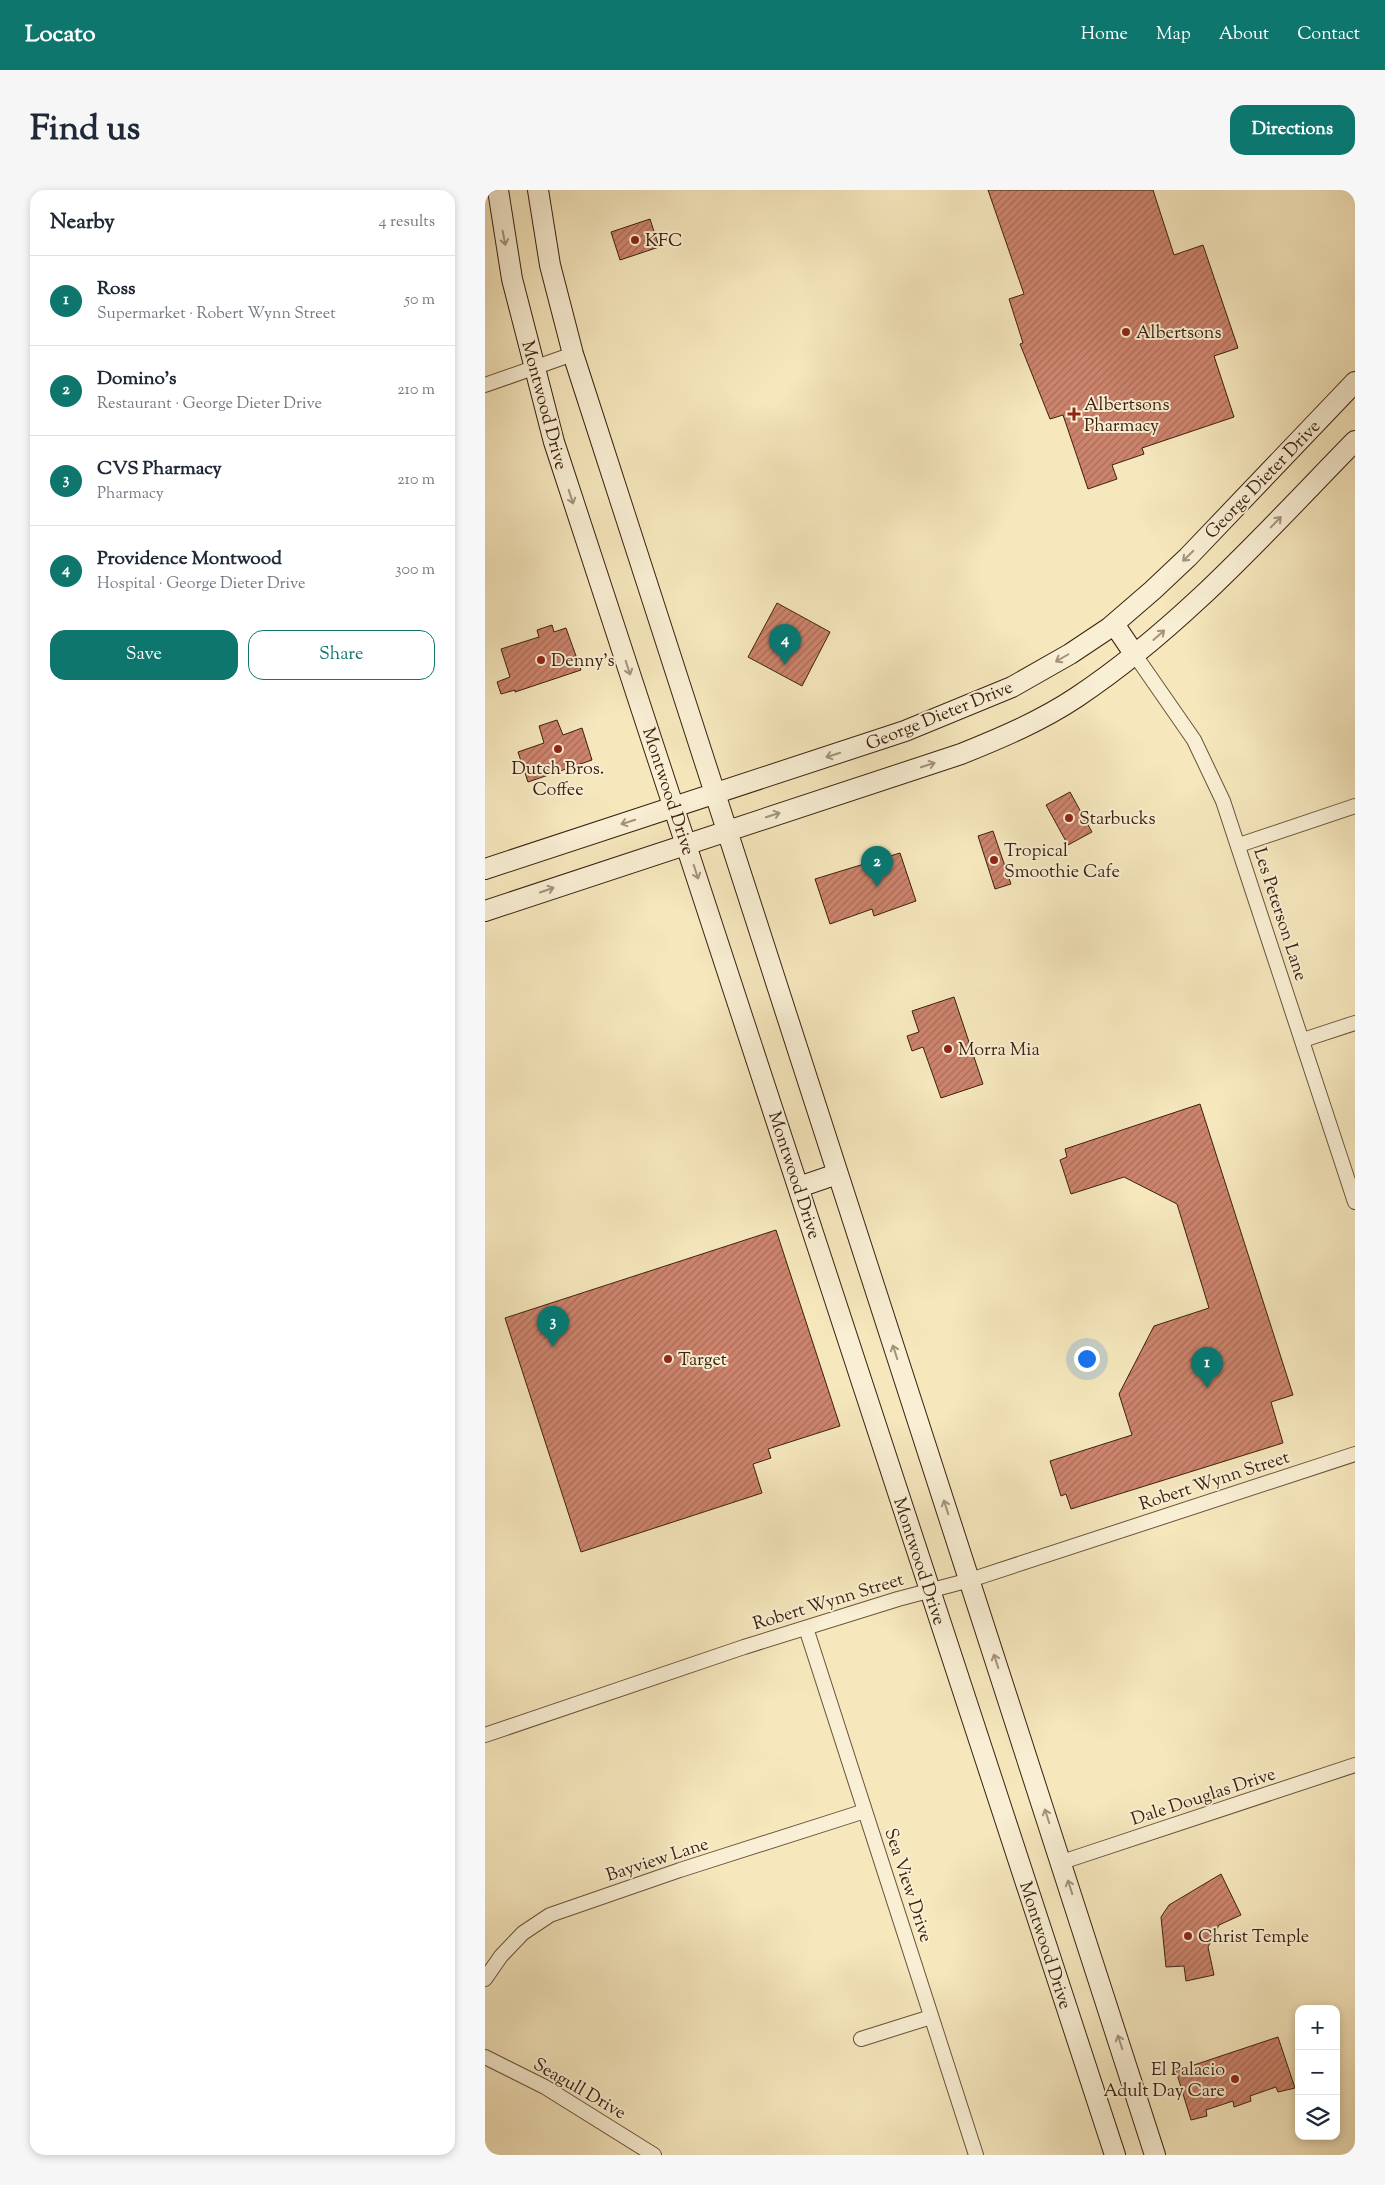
<!DOCTYPE html>
<html lang="en">
<head>
<meta charset="utf-8">
<style>
	body { margin:0; font-family:"Sorts Mill Goudy",serif; background:#f6f6f7; color:#1f2937 }
	.controls { position:absolute; right:15px; bottom:15px; display:grid; overflow:hidden; border-radius:10px; box-shadow:0 2px 8px #0003 }
	.controls button { width:45px; height:45px; display:grid; place-items:center; padding:0; border:0; border-bottom:1px solid #e0e1e3; background:#fff; color:#1f2937; font:25px sans-serif }
	.you { position:absolute; left:601px; top:1168px; width:18px; height:18px; margin:-12px; border:4px solid #fff; border-radius:50%; background:#1a73e8; box-shadow:0 0 0 8px #1a73e833 }
	.badge { display:grid; place-items:center; width:32px; height:32px; border-radius:50%; background:#0f766e; color:#fff; font-size:16px; font-weight:700 }
	.pin { position:absolute; translate:-50% -41px; filter:drop-shadow(0 1px 2px #0008) }
	.pin::after { content:''; position:absolute; top:26px; width:18px; height:15px; background:inherit; clip-path:polygon(0 0,100% 0,50% 100%) }
	.list { margin:0; padding:0; list-style:none }
	h2 { display:flex; justify-content:space-between; align-items:center; height:65px; margin:0; padding:0 20px; font-size:21px }
	h2 small { font-size:16px; font-weight:400; color:#747a83 }
	.list li { display:grid; grid-template-columns:32px 1fr auto; gap:15px; align-items:center; box-sizing:border-box; height:90px; padding:0 20px; border-top:1px solid #e0e1e3 }
	.list b { display:block; font-size:19px; white-space:nowrap }
	.list p { margin:0; font-size:16px; white-space:nowrap; color:#747a83 }
	.list em { font-size:16px; font-style:normal; color:#747a83 }
	.actions { display:flex; gap:10px; padding:15px 20px }
	.actions a { flex:1; padding:11px 0; border:1px solid #0f766e; border-radius:15px; text-align:center; font-size:18px; color:#0f766e }
	.actions .main { background:#0f766e; color:#fff }
	.icon { flex:none; width:28px; height:28px; fill:none; stroke:currentColor; stroke-width:2; stroke-linecap:round; stroke-linejoin:round }
	.map { position:relative; flex:none; width:870px; height:1965px; overflow:hidden; border-radius:15px }
	header { display:flex; align-items:center; gap:30px; box-sizing:border-box; height:70px; padding:0 25px; background:#0f766e; color:#fff }
	header strong { font-size:24px }
	nav { display:flex; gap:28px; margin-inline-start:auto; font-size:18px }
	.intro { display:flex; align-items:center; justify-content:space-between; box-sizing:border-box; height:120px; padding:0 30px }
	h1 { margin:0; font-size:35px }
	.button { padding:12px 22px; border-radius:15px; background:#0f766e; color:#fff; font-size:18px; font-weight:700 }
	main { display:flex; gap:30px; padding:0 30px }
	aside { flex:1; background:#fff; border-radius:15px; box-shadow:0 2px 8px #0003 }
	.map>svg:first-child { display:block }
	.building { fill:url(#building-hatch); stroke:#3c210f }
	.lines { fill:none; stroke-linecap:round; stroke-linejoin:round }
	.street-casing { stroke:#6a523a; stroke-width:16 }
	.secondary-casing { stroke:#3c210f; stroke-width:22 }
	.street { stroke:#f9efd4; stroke-width:14 }
	.secondary { stroke:#f9efd4; stroke-width:20 }
	.oneway { stroke:#a4927b }
	.poi-dot { fill:#8f2418; stroke:#f9efd4; stroke-width:2 }
	.labels { text-anchor:middle; stroke-width:4; stroke-linejoin:round; paint-order:stroke }
	.poi-label { font-size:18px; fill:#3c210f; stroke:#f9efd4; text-anchor:start }
	.street-label { font-size:18px; fill:#3c210f; stroke:#f9efd4 }
</style>
</head>
<body>
<header>
<strong>Locato</strong>
<nav><a>Home</a><a>Map</a><a>About</a><a>Contact</a></nav>
</header>
<div class="intro"><h1>Find us</h1><a class="button">Directions</a></div>
<main>
<aside>
<h2>Nearby<small>4 results</small></h2>
<ul class="list">
<li><span class="badge">1</span><div><b>Ross</b><p>Supermarket · Robert Wynn Street</p></div><em>50 m</em></li>
<li><span class="badge">2</span><div><b>Domino's</b><p>Restaurant · George Dieter Drive</p></div><em>210 m</em></li>
<li><span class="badge">3</span><div><b>CVS Pharmacy</b><p>Pharmacy</p></div><em>210 m</em></li>
<li><span class="badge">4</span><div><b>Providence Montwood</b><p>Hospital · George Dieter Drive</p></div><em>300 m</em></li>
</ul>
<div class="actions"><a class="main">Save</a><a>Share</a></div>
</aside>
<div class="map">
<svg width="870" height="1965" viewBox="0 0 870 1965">
	<defs>
		<pattern id="building-hatch" width="6" height="6" patternUnits="userSpaceOnUse" patternTransform="scale(1.25)"><rect width="6" height="6" fill="#cd846d"/><path d="M-1 1l2-2M0 6l6-6M5 7l2-2" fill="none" stroke="#a86c58"/></pattern>
	</defs>
	<rect width="100%" height="100%" fill="#f6e7bd"/>
	<filter id="stains"><feTurbulence type="fractalNoise" baseFrequency=".004" numOctaves="4"/><feColorMatrix values="0 0 0 0 .2 0 0 0 0 .09 0 0 0 0 .02 0 0 0 .5 -.17"/></filter>
	<radialGradient id="worn" r=".72"><stop offset=".6" stop-color="#630" stop-opacity="0"/><stop offset="1" stop-color="#630" stop-opacity=".3"/></radialGradient>
	<!-- building -->
	<path class="building" d="M503,0H668L689,65L718,55L753,158L729,166L749,227L657,258L659,264L627,275L632,289L603,299L578,225L565,229L535,154L538,153L524,109L539,104Z
		M165,29L174,57L135,70L126,42Z
		M292,413L345,442L317,496L263,467Z
		M67,435L69,442L81,438L96,480L30,502V500L16,504L12,492L25,487L16,459L54,447L52,440Z
		M72,530L78,545L97,538L107,570L43,592L33,562L59,553L54,536Z
		M585,602L607,642L583,655L561,615Z
		M508,641L526,694L510,699L493,646Z
		M415,663L431,711L389,726L387,719L345,734L330,689Z
		M469,807L498,894L456,908L438,857L427,861L422,846L434,842L427,821Z
		M715,914L808,1205L786,1212L798,1253L586,1319L581,1304L576,1306L565,1271L647,1245L634,1204L669,1136L724,1118L692,1014L639,987L586,1004L575,970L582,967L580,959Z
		M291,1040L355,1236L283,1259L286,1268L268,1274L277,1303L96,1362L20,1128Z
		M736,1684L756,1725L734,1735L723,1757L729,1785L701,1791L699,1776L681,1777L676,1727L684,1715Z
		M793,1847L810,1898L793,1902L791,1897L765,1906L766,1911L749,1917L748,1911L721,1920L722,1926L706,1930L691,1881Z"/>
	<g class="lines">
		<defs>
			<path id="street" d="M0,195L88,164
				M650,465L709,550L738,611L870,1012
				M754,655L870,616
				M818,850L870,833
				M321,1438L491,1965
				M0,1545L259,1457L413,1409L485,1390L870,1264
				M577,1672L870,1575
				M0,1789L16,1766L38,1743L65,1725L195,1680L380,1621
				M376,1849L446,1827
				M0,1867L60,1897L169,1965"/>
			<path id="secondary" d="M13,0L27,89L69,252L630,1965
				M53,0L65,75L88,164L670,1965
				M629,434L650,465
				M0,679L420,541L527,497L585,464L624,438L668,400L703,367L870,192
				M0,721L476,564C516,548 556,531 592,507C697,437 782,341 870,251
				M314,997L352,984"/>
		</defs>
		<!-- street casing -->
		<use href="#street" class="street-casing"/>
		<!-- secondary casing -->
		<use href="#secondary" class="secondary-casing"/>
		<!-- street -->
		<use href="#street" class="street"/>
		<!-- secondary -->
		<use href="#secondary" class="secondary"/>
	</g>
	<!-- one-way arrows -->
	<defs><path id="oneway-shaft" d="M-6 0H5M1.5-3L5.5 0L1.5 3" fill="none" stroke-width="1.6" stroke-linecap="round" stroke-linejoin="round" transform="scale(1.25)"/></defs>
	<g class="oneway">
		<use href="#oneway-shaft" transform="translate(19 48) rotate(79)"/>
		<use href="#oneway-shaft" transform="translate(86 307) rotate(72)"/>
		<use href="#oneway-shaft" transform="translate(791 332) rotate(-46)"/>
		<use href="#oneway-shaft" transform="translate(703 366) rotate(135)"/>
		<use href="#oneway-shaft" transform="translate(674 445) rotate(-41)"/>
		<use href="#oneway-shaft" transform="translate(577 468) rotate(150)"/>
		<use href="#oneway-shaft" transform="translate(143 478) rotate(72)"/>
		<use href="#oneway-shaft" transform="translate(348 565) rotate(162)"/>
		<use href="#oneway-shaft" transform="translate(443 575) rotate(-18)"/>
		<use href="#oneway-shaft" transform="translate(288 625) rotate(-18)"/>
		<use href="#oneway-shaft" transform="translate(143 632) rotate(162)"/>
		<use href="#oneway-shaft" transform="translate(211 682) rotate(72)"/>
		<use href="#oneway-shaft" transform="translate(62 700) rotate(-19)"/>
		<use href="#oneway-shaft" transform="translate(410 1162) rotate(-108)"/>
		<use href="#oneway-shaft" transform="translate(461 1317) rotate(-108)"/>
		<use href="#oneway-shaft" transform="translate(511 1471) rotate(-108)"/>
		<use href="#oneway-shaft" transform="translate(562 1626) rotate(-108)"/>
		<use href="#oneway-shaft" transform="translate(585 1697) rotate(-108)"/>
		<use href="#oneway-shaft" transform="translate(635 1852) rotate(-108)"/>
	</g>
	<!-- markers -->
	<g class="poi-dot">
		<circle cx="150" cy="50" r="5"/>
		<circle cx="641" cy="142" r="5"/>
		<path d="M586.5 216.5h5v5h5v5h-5v5h-5v-5h-5v-5h5z"/>
		<circle cx="56" cy="470" r="5"/>
		<circle cx="73" cy="559" r="5"/>
		<circle cx="584" cy="628" r="5"/>
		<circle cx="509" cy="670" r="5"/>
		<circle cx="463" cy="859" r="5"/>
		<circle cx="183" cy="1169" r="5"/>
		<circle cx="703" cy="1746" r="5"/>
		<circle cx="750" cy="1889" r="5"/>
	</g>
	<g class="labels">
		<!-- poi labels -->
		<g class="poi-label">
			<text x="160" y="56">KFC</text>
			<text x="651" y="148">Albertsons</text>
			<text x="599" y="220">Albertsons<tspan x="599" dy="21">Pharmacy</tspan></text>
			<text x="66" y="476">Denny's</text>
			<text x="73" y="584" text-anchor="middle">Dutch Bros.<tspan x="73" dy="21">Coffee</tspan></text>
			<text x="594" y="634">Starbucks</text>
			<text x="519" y="666">Tropical<tspan x="519" dy="21">Smoothie Cafe</tspan></text>
			<text x="473" y="865">Morra Mia</text>
			<text x="193" y="1175">Target</text>
			<text x="713" y="1752">Christ Temple</text>
			<text x="740" y="1885" text-anchor="end">El Palacio<tspan x="740" dy="21">Adult Day Care</tspan></text>
		</g>
		<!-- street labels -->
		<g class="street-label">
			<text transform="translate(60 215) rotate(75)" y="6">Montwood Drive</text>
			<text transform="translate(777 289) rotate(-46)" y="6">George Dieter Drive</text>
			<text transform="translate(454 525) rotate(-22)" y="6">George Dieter Drive</text>
			<text transform="translate(184 601) rotate(72)" y="6">Montwood Drive</text>
			<text transform="translate(796 724) rotate(72)" y="6">Les Peterson Lane</text>
			<text transform="translate(310 985) rotate(72)" y="6">Montwood Drive</text>
			<text transform="translate(729 1290) rotate(-18)" y="6">Robert Wynn Street</text>
			<text transform="translate(435 1371) rotate(72)" y="6">Montwood Drive</text>
			<text transform="translate(343 1411) rotate(-17)" y="6">Robert Wynn Street</text>
			<text transform="translate(718 1606) rotate(-18)" y="6">Dale Douglas Drive</text>
			<text transform="translate(172 1669) rotate(-18)" y="6">Bayview Lane</text>
			<text transform="translate(424 1695) rotate(72)" y="6">Sea View Drive</text>
			<text transform="translate(561 1755) rotate(72)" y="6">Montwood Drive</text>
			<text transform="translate(95 1898) rotate(30)" y="6">Seagull Drive</text>
		</g>
	</g>
	<rect width="100%" height="100%" filter="url(#stains)"/>
	<rect width="100%" height="100%" fill="url(#worn)"/>
</svg>
<div class="controls">
<button>+</button>
<button>−</button>
<button><svg class="icon" aria-label="layers" viewBox="0 0 24 24"><path d="M12 4l9 5-9 5-9-5zM3 14l9 5 9-5"/></svg></button>
</div>
<div class="you"></div>
<div class="pin badge" style="left:722px;top:1198px">1</div>
<div class="pin badge" style="left:392px;top:697px">2</div>
<div class="pin badge" style="left:68px;top:1157px">3</div>
<div class="pin badge" style="left:300px;top:475px">4</div>
</div>
</main>
</body>
</html>
